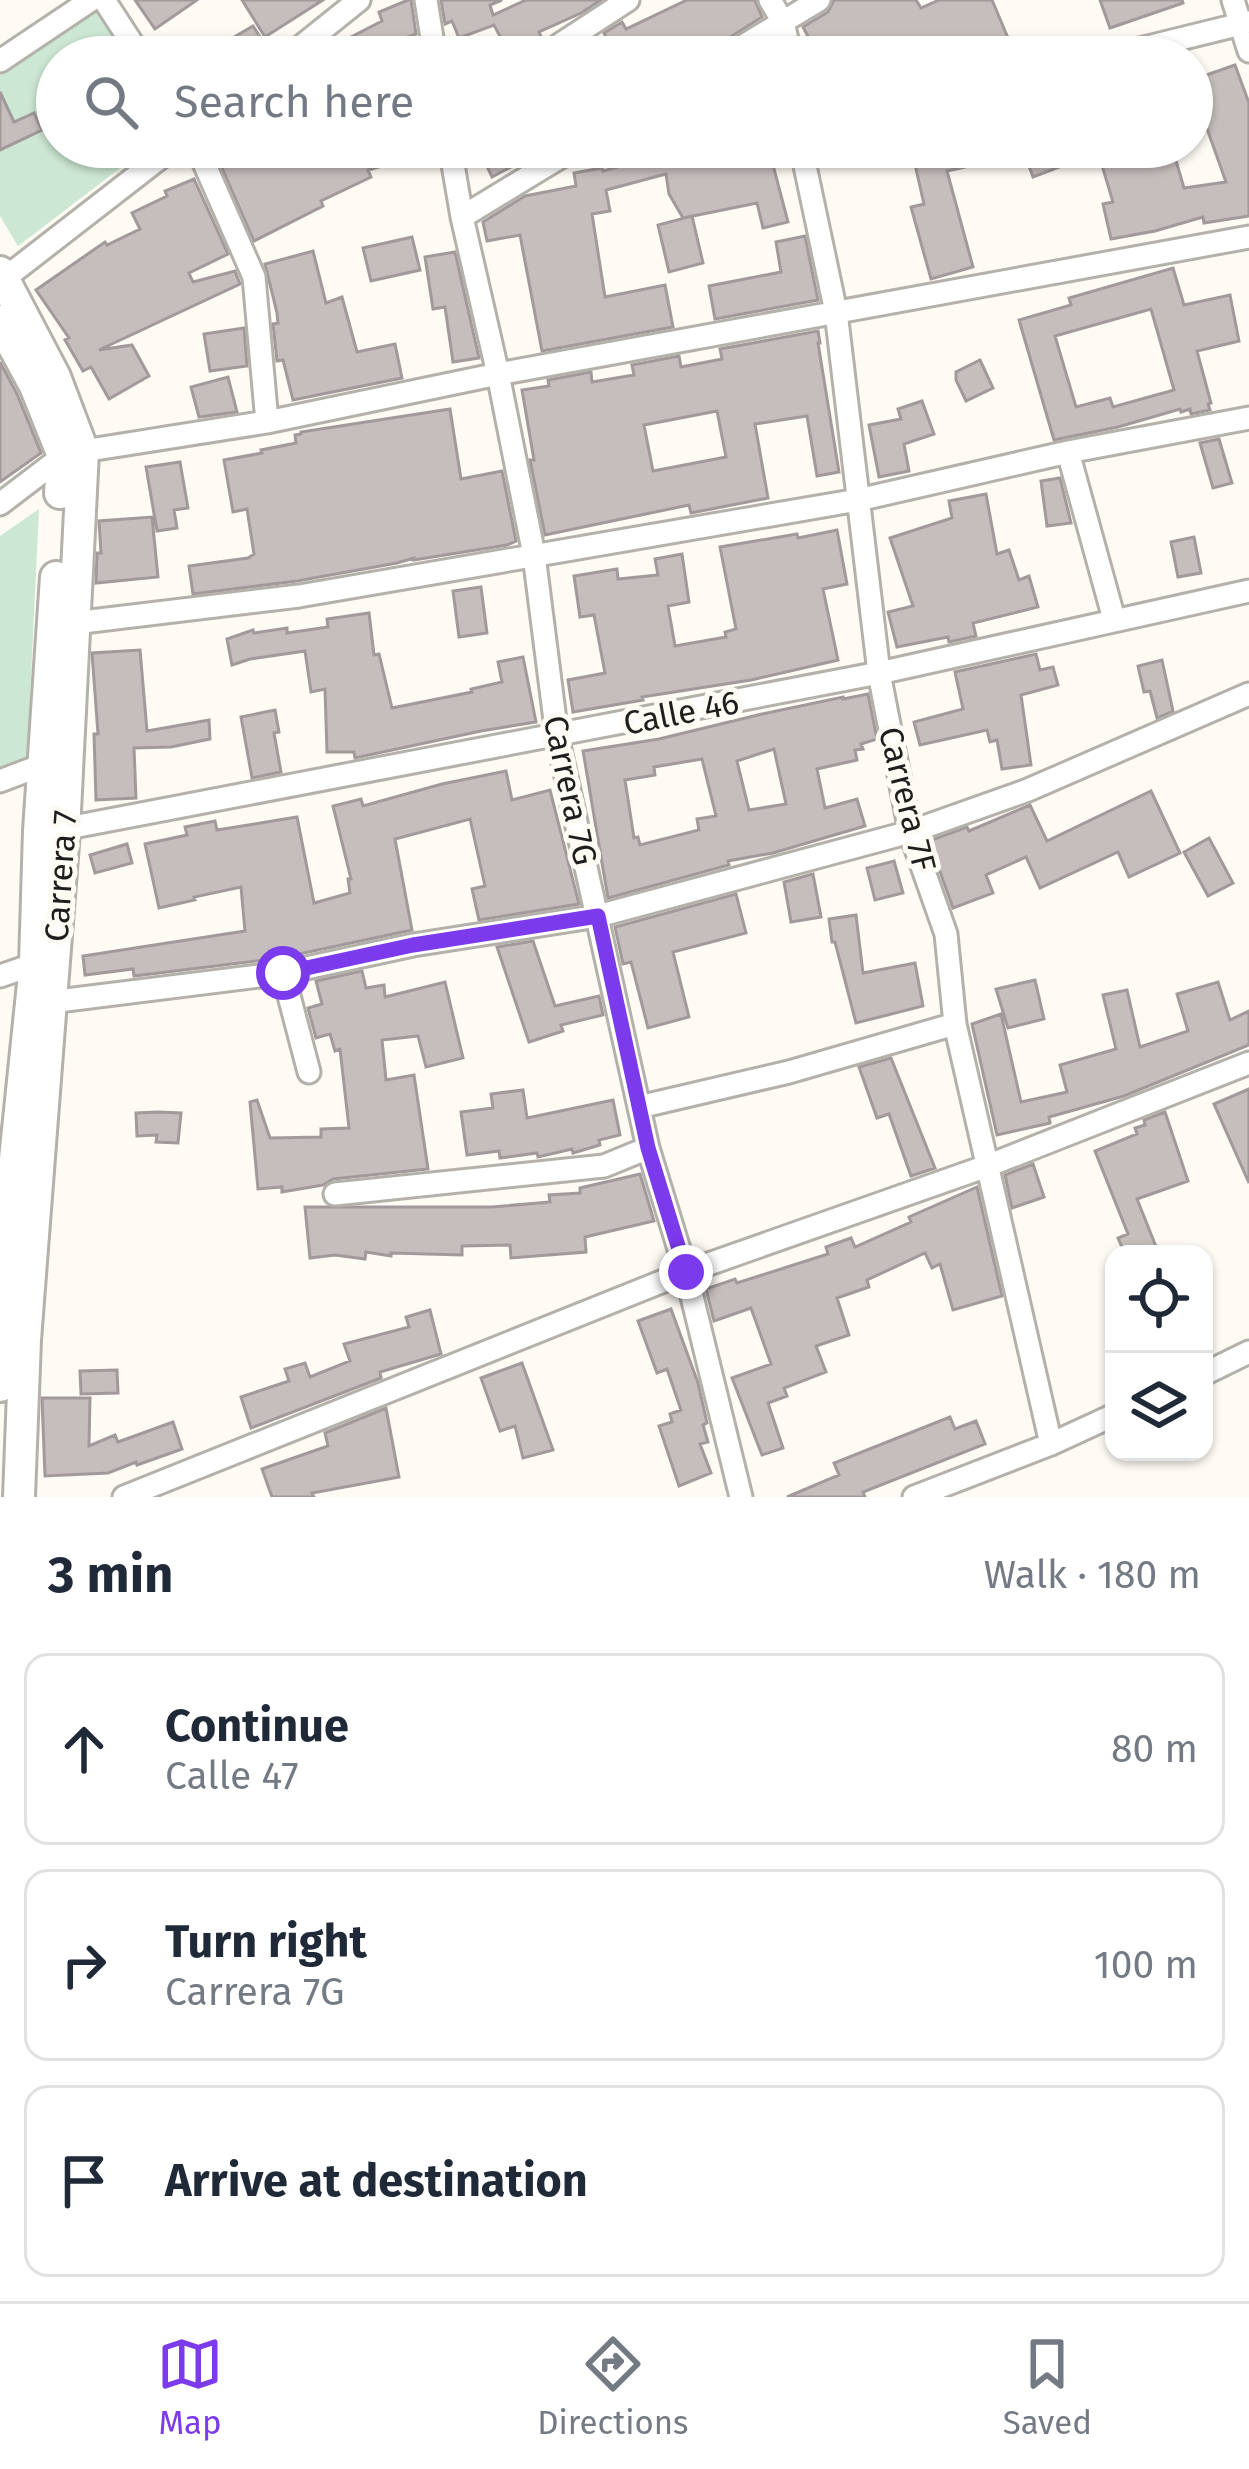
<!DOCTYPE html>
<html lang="en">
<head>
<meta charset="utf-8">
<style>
	body { margin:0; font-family:"Fira Sans",sans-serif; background:#f2f2f3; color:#1f2937 }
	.controls { position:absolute; right:36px; bottom:36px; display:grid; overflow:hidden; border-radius:24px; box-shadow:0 3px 9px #0004 }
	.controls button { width:108px; height:108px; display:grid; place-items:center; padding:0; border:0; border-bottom:3px solid #e0e1e3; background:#fff; color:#1f2937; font:60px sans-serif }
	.stop { position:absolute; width:36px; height:36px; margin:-27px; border:9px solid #7c3aed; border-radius:50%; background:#fff }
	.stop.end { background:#7c3aed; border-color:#fff; box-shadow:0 3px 12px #0008 }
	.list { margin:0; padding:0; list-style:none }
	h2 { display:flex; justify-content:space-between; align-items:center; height:156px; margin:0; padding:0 48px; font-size:51px }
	h2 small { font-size:39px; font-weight:400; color:#747a83 }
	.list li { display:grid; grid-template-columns:78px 1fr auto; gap:36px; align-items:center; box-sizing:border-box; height:192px; margin:0 24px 24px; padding:0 24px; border:3px solid #e0e1e3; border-radius:24px }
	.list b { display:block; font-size:45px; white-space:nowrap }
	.list p { margin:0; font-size:39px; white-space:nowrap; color:#747a83 }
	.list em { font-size:39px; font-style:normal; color:#747a83 }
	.icon { flex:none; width:66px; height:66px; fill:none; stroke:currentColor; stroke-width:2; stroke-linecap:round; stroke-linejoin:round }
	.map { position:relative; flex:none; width:1249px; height:1497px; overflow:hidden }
	.search { position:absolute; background:#fff; box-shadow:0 3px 9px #0004; left:36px; right:36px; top:36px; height:132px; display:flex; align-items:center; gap:30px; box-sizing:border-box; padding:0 42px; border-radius:66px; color:#747a83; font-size:45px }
	.sheet { height:804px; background:#fff }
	nav { display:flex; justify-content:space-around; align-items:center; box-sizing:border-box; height:168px; border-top:3px solid #e0e1e3; background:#fff; font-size:33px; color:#747a83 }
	nav a { display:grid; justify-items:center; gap:6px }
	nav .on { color:#7c3aed }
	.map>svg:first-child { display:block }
	.green { fill:#cce7d3 }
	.building { fill:#c5bebd; stroke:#a29a9a; stroke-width:3; fill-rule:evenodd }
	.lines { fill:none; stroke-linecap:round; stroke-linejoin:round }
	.street-casing { stroke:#b4b1ab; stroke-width:27 }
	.secondary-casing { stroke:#b4b1ab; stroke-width:36 }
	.street { stroke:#fff; stroke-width:21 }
	.secondary { stroke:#fff; stroke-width:30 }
	.route { stroke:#7c3aed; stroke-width:15 }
	.labels { text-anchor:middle; stroke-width:10; stroke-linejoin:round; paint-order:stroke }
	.street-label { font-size:33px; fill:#1f1e1c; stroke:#fefaf4 }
</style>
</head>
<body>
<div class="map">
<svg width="1249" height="1497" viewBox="0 0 1249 1497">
	<rect width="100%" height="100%" fill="#fefaf4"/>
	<!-- green -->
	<path class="green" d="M92,0L127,57H57V147H148L18,246L0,216V75Z
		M39,509L27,761L0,771V536Z"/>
	<!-- building -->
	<path class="building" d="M135,0H197L155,29Z
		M242,0H323L265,37Z
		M408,0H411L416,34L408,37L414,57H312L382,21L379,12Z
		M441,0H502L490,5L493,15L526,0H601L581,13L539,32L550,57H511L494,25L459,38L452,21L445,24Z
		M687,0H755L762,17L699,57H616L604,33L622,22L626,29Z
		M834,0H916L921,8L939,0H992L1016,57H819L803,27L828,12Z
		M1100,0H1182L1183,3L1110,28Z
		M253,26L273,57H200Z
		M1235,65L1249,103V216L1204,223L1203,217L1155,231L1111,239L1103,204L1113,202L1098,152L1033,177L1022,147H1172L1184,188L1226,182L1205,123L1192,128V80Z
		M0,92L14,122L34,113L42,130L0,150Z
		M225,147H427V153L368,170L371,177L321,201L323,206L254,241L215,152Z
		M478,147H548L492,177Z
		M655,147H775L780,163L773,165L788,222L763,228L757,203L683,218L669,194L666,174L606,190L610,211L592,214L605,297L665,285L673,327L542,351L520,235L487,241L483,222L525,196L576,186L574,173L602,168L603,171L658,156Z
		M911,147H1013L1014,156L947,171L973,267L931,279L911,207L924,204Z
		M194,179L228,254L189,273L193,282L235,271L240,284L99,350L132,345L149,376L109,399L91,367L83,371L65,340L69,338L36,290L105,242L107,245L140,229L132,213L167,196L165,191Z
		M692,216L703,263L669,272L658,225Z
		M805,236L818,300L715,319L709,286L781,272L776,242Z
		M412,237L420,270L371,281L363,248Z
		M313,251L326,303L342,297L357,352L395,344L402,378L293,400L283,360L277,361L273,324L278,323L277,313L265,264Z
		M455,252L479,358L453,362L445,307L433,309L425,257Z
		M1173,268L1184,305L1230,295L1239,341L1197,351L1211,403L1208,404L1210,410L1191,414L1190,409L1181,412L1180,409L1118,427L1054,440L1019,320L1071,305L1069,298ZM1151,309L1174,390L1113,407L1110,398L1076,407L1055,336Z
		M244,328L247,366L210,371L204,334Z
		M818,331L820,343H818L839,472L817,476L807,416L755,424L768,498L691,513L689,505L545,535L530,460H534L522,390L549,386L548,380L591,372L592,382L634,375L632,365L679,356L681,367L722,359L720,349ZM717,411L726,457L653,471L644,425Z
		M980,360L993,388L966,401L956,380V372Z
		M0,362L17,394L41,453L0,482Z
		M228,377L237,412L199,417L191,387Z
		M922,401L934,434L904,444L909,471L879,477L869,425L901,419L898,409Z
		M450,409L461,479L502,471L516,541L507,545L414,560V558L397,563L297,581L193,594L189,566L248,558L254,554L247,509L233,512L224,460L262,453L261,450L296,443L295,435L301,434V432Z
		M1219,439L1232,483L1213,488L1200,443Z
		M180,462L188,508L174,510L177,528L157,531L146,467Z
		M1060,478L1071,523L1047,526L1041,481Z
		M986,494L997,554L1009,550L1019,580L1029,576L1038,607L973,623L976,636L949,642L948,637L897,647L888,612L913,606L890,538L952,518L949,501Z
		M152,517L158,577L96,583L97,553H101L99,521Z
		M837,530L847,584L823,589L838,660L751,680L642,697L643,700L573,712L568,680L605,673L594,615L580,617L574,576L617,569L618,579L658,575L655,559L682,554L689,602L668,606L675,646L726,637L725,632L736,629L720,547L797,534L798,538Z
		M1194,537L1201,573L1178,577L1171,542Z
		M481,587L487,633L459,637L453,591Z
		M369,613L374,655L379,654L392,708L472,692L471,689L502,682L498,662L523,657L536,722L481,731L355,758L354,752H327L325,689L311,692L305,651L250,659L232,665L227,639L253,630L254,633L287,628V633L328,627L327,619Z
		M140,650L147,731L209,720L210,739L171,747L134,748L136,798L96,800L94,734H98L92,653Z
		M1036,654L1040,670L1053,667L1058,685L1021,695L1031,765L1002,769L997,740L990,742L987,730L920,745L914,722L963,709L955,672Z
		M1162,660L1173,711L1157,718L1150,691L1144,692L1138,666Z
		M868,694L877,739L861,744L863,749L855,750L857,760L817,769L825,808L857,799L865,826L773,853L728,861L729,865L608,898L583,751L659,739L762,714L843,697V699ZM774,749L786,804L749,810L737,761ZM702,759L716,816L697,819L699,830L640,845L638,837L634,838L625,780L655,775L654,767Z
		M275,710L279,732L274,733L281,772L252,778L241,717Z
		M506,771L512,800L550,790L579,904L479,920L472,889L485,886L470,819L395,839L412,930L280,958L134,976L133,969L85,975L83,956L245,931L241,887L194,897L195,900L159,908L145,844L187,835L185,827L215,821L217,830L297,817L314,903L350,893L348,879H351L333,806L361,799L363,806L442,784Z
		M1151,791L1180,853L1129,877L1118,852L1040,888L1026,857L986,875L993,893L953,908L929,841L967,827L969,831L1030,805L1047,841Z
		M1209,838L1233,883L1208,896L1184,852Z
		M127,844L132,863L95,873L90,855Z
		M894,861L903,893L875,900L867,868Z
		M813,874L821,917L791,922L784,882Z
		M736,894L746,933L673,952L689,1017L648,1028L631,962L623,964L615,927Z
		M856,915L863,973L915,963L923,1006L856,1023L835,942H832L829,919Z
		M533,941L555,1006L599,996L603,1015L561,1025L563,1031L529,1042L497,947Z
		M362,971L366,988L384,985L385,997L445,982L463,1058L426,1067L418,1036L382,1040L386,1080L414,1075L428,1169L333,1179L323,1185L282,1192V1187L258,1189L250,1102L257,1100L270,1138L321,1137V1129L349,1128L340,1049L335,1051L330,1034L316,1038L308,1008L322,1004L316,981Z
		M1035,980L1044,1019L1008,1028L996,989Z
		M1218,982L1230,1020L1249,1011V1045L1124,1096L1049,1117L1050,1123L997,1135L972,1024L1001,1014L1021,1102L1067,1092L1060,1065L1116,1049L1103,995L1127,990L1140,1047L1188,1031L1177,994Z
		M891,1058L935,1168L911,1176L889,1114L877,1118L859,1067Z
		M1249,1089V1183L1214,1104Z
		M523,1090L527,1118L613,1100L620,1135L599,1140L600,1145L573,1153L572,1149L538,1157L537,1153L500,1158L499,1151L467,1155L461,1112L493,1108L491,1094Z
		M158,1112L181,1113L178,1143L156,1142L157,1135L137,1136L136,1113Z
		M1165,1112L1188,1181L1137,1199L1159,1254H1125L1118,1238L1128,1234L1095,1151L1137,1134L1135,1128L1145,1125L1144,1120Z
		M1033,1164L1044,1197L1012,1208L1005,1175Z
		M640,1174L654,1221L585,1237L586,1252L511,1258L510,1245L462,1246V1255L391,1253V1256L366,1252L365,1259L335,1255L310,1258L305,1207H492L550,1202L549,1195L580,1193V1188Z
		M977,1187L1002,1296L953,1310L940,1264L932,1268L925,1253L867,1280L869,1287L837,1298L849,1335L816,1346L826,1372L784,1388L787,1396L768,1403L783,1448L762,1455L732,1378L771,1364L751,1308L714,1321L706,1289L735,1279L737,1283L828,1254L826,1247L851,1238L855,1247L911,1222L909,1217Z
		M671,1309L698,1383L707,1423L703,1425L708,1442L700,1444L711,1473L679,1486L659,1426L672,1422L670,1414L681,1410L667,1369L657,1373L638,1321Z
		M430,1310L441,1354L380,1372L381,1378L251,1428L241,1397L289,1381L285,1369L305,1363L310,1377L350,1361L344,1344L409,1327L406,1317Z
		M522,1363L553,1450L523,1458L515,1426L500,1431L481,1378Z
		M117,1370L118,1393L81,1394L80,1371Z
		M42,1398H90L89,1446L115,1435L118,1442L173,1422L182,1449L137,1465L136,1462L108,1473L45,1476Z
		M386,1408L399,1477L312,1493L314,1497H272L262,1469L328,1446L325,1433Z
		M950,1417L955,1429L976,1421L985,1444L863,1492L865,1497H787L839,1475L834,1463Z"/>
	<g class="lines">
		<defs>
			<path id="street" d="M104,0L141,57
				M426,0L435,57
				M770,0L783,22L791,57
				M1233,0L1249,51
				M559,45L628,0
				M288,57L359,0
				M725,57L819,0
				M1107,57L1249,22
				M0,61L91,0
				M197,147L254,277L267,422
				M450,147L462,217L498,374L534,555L557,736L648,1148L686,1272L741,1497
				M801,147L836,312L879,673L910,832L946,934L955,1024L1051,1444
				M462,217L577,147
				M0,282L174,147
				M1068,452L1114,619
				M0,504L63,456L83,451L267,422L498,374L1249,237
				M74,623L299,596L858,500L1068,452L1249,418
				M0,781L55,760
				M52,831L879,673L1249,591
				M283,973L309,1072
				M0,976L35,964L45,967
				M42,1003L283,973L413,945L598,916L910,832L1028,790L1249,694
				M639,1107L789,1072L955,1024
				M335,1194L604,1166L648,1148
				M1204,1374L1249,1352
				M124,1497L686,1272L987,1166L1249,1063
				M914,1497L1051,1444L1114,1415"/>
			<path id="secondary" d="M0,272L55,377L83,451L64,831L25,1340L19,1497
				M0,321L35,386L63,456L60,493
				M0,1386L5,1348L15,1159L35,964L39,831L56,577"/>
		</defs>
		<!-- street casing -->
		<use href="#street" class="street-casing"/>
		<!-- secondary casing -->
		<use href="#secondary" class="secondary-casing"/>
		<!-- street -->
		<use href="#street" class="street"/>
		<!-- secondary -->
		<use href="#secondary" class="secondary"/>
	</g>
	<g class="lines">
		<!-- route -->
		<path class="route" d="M283,973L413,945L598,916L648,1148L686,1272"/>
	</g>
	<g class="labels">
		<!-- street labels -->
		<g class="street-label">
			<text transform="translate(681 712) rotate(-11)" y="12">Calle 46</text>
			<text transform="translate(571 790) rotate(78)" y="12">Carrera 7G</text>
			<text transform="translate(908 799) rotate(76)" y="12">Carrera 7F</text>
			<text transform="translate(60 876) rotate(-86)" y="12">Carrera 7</text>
		</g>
	</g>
</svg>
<div class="controls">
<button><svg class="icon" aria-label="locate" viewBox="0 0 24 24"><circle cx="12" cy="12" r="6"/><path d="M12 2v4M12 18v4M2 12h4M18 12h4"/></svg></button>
<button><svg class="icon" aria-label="layers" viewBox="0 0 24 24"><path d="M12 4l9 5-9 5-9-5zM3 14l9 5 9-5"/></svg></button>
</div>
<div class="stop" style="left:283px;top:973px"></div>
<div class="stop end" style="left:686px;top:1272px"></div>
<div class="search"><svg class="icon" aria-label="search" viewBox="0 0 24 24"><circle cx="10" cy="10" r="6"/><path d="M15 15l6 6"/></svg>Search here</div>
</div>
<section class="sheet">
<h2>3 min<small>Walk · 180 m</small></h2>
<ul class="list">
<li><svg class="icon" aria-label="ahead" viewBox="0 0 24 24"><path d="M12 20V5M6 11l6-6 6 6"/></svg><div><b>Continue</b><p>Calle 47</p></div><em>80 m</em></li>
<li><svg class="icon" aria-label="right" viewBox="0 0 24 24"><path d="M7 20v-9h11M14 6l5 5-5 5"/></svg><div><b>Turn right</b><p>Carrera 7G</p></div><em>100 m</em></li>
<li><svg class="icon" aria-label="arrive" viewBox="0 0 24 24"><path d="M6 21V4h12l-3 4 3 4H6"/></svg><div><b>Arrive at destination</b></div></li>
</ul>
</section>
<nav>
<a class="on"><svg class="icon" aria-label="map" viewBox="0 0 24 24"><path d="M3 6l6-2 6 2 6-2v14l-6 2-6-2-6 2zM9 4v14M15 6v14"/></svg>Map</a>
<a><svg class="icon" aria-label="directions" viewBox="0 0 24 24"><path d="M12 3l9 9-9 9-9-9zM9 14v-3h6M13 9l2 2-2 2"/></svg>Directions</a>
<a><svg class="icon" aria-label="saved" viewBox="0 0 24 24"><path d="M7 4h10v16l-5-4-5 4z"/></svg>Saved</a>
</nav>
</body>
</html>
